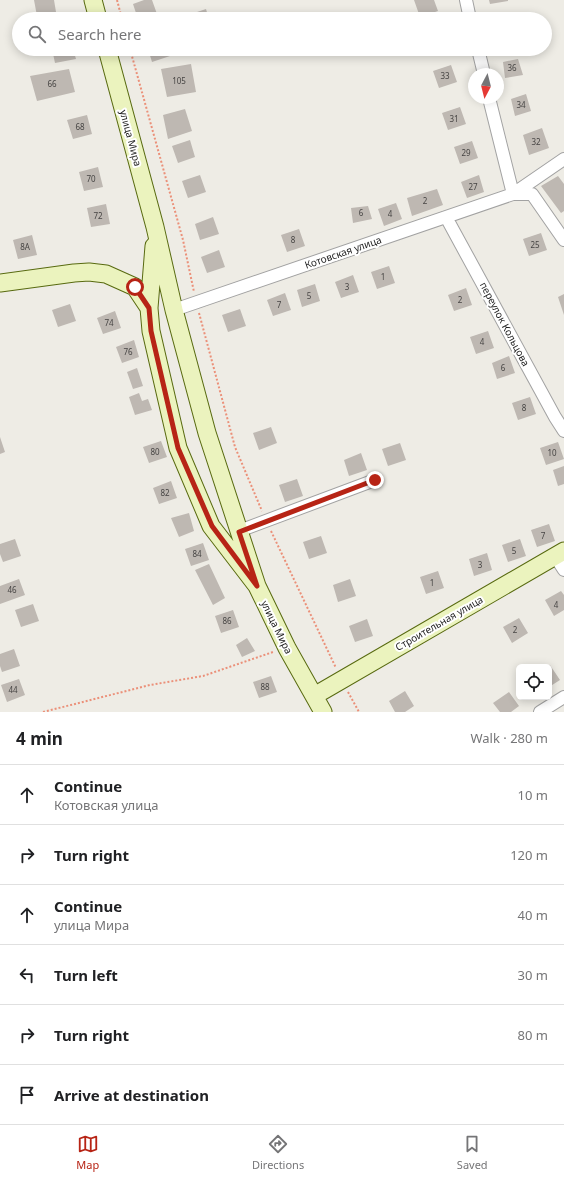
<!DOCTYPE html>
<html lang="en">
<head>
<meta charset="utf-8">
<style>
	body { margin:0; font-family:"Noto Sans",sans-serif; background:#f2f2f2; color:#202124 }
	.controls { position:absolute; right:12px; bottom:12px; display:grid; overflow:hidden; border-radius:6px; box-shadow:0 2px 10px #0003 }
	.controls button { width:36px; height:36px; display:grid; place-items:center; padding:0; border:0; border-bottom:1px solid #e0e0e0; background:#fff; color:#202124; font:20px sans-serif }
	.compass { position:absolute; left:468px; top:68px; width:36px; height:36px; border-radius:50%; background:#fff; box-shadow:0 2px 10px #0003; rotate:187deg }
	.stop { position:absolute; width:12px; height:12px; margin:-9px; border:3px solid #b72415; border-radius:50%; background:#fff }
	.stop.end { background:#b72415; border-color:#fff; box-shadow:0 1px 4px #0008 }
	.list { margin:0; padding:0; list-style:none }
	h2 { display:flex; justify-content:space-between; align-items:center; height:52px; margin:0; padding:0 16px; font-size:17px }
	h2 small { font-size:13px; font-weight:400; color:#757577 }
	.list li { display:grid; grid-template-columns:26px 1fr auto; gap:12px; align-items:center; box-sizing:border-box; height:60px; padding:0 16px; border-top:1px solid #e0e0e0 }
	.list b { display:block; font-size:15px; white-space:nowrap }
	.list p { margin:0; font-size:13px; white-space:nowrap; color:#757577 }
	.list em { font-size:13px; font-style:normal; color:#757577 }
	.icon { flex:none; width:22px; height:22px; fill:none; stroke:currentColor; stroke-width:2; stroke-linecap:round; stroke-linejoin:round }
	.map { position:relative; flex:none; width:564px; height:712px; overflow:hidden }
	.search { position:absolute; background:#fff; box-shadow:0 2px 10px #0003; left:12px; right:12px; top:12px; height:44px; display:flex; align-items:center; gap:10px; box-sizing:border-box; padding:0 14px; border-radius:22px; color:#757577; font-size:15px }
	.sheet { height:412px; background:#fff }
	nav { display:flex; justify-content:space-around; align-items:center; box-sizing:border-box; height:56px; border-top:1px solid #e0e0e0; background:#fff; font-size:11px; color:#757577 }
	nav a { display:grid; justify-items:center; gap:2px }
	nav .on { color:#b72415 }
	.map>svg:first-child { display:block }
	.building { fill:#beb8b2 }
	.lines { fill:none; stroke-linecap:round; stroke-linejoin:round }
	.street-casing { stroke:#a2a2a2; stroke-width:14 }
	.secondary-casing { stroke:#586a10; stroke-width:19 }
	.path { stroke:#eb9079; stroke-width:2; stroke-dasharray:2 2; stroke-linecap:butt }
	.street { stroke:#fff; stroke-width:12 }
	.secondary { stroke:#ebf3be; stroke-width:17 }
	.route { stroke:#b72415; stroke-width:5 }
	.labels { text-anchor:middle; stroke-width:4; stroke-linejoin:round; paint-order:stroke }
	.number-label { font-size:8px; fill:#464443 }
	.street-label { font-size:10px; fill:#1e1e1e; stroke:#fff }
</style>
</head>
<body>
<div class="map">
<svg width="564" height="712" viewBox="0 0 564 712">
	<rect width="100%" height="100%" fill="#eeece5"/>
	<!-- building -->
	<path class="building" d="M34,0H54L56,12L37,16Z
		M144,0H152L157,14L142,19H138L133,4Z
		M414,0H434L438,11L420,17Z
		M489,0H508V1L490,4Z
		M206,9L209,19H189L188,15Z
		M508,14L510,19H493L492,18Z
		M52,49H73L76,59L55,63Z
		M148,49H168L170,56L152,62Z
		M518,59L523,75L505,78L503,62Z
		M191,64L196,92L167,97L161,69Z
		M451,65L457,82L439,88L433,71Z
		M69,69L75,92L37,101L30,76Z
		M526,94L531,111L515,116L511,99Z
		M460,107L466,124L448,130L442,113Z
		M185,109L192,131L168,139L163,115Z
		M87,115L92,134L73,139L67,120Z
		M542,128L549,148L529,155L523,135Z
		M190,140L195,157L178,163L172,146Z
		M472,141L478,158L460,164L454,147Z
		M98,167L103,187L84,191L79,172Z
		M200,175L206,192L188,198L182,181Z
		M479,175L484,192L467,198L461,182Z
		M558,176L564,184V211L561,213L541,186Z
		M437,189L443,205L412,216L407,198Z
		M396,203L402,219L384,226L378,209Z
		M106,204L110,224L91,227L87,208Z
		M368,206L372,219L353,223L351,208Z
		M213,217L219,234L200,240L195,224Z
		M299,229L305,246L287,252L281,235Z
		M541,233L547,250L529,256L523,239Z
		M32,235L37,255L18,259L13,240Z
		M219,250L225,267L207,273L201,257Z
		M389,266L395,283L377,289L371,272Z
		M353,275L359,292L341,298L335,282Z
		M315,284L320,301L302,307L297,290Z
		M466,288L472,305L454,311L448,295Z
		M285,293L291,310L273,316L267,300Z
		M564,294V315L558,297Z
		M70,304L76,321L58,327L52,310Z
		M240,309L246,326L228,332L222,315Z
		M115,311L121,328L103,334L97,318Z
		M488,331L494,348L476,354L470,337Z
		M134,340L139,357L122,363L116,347Z
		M509,356L515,373L497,379L492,363Z
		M137,368L143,386L133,389L127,372Z
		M139,393L142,401L148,399L152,410L135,415L129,397Z
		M530,397L536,414L518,420L512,403Z
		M271,427L277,443L259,450L253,433Z
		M0,437L5,452L0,454Z
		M161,441L167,457L149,463L143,447Z
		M558,442L564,459L546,465L540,448Z
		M400,443L406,460L388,466L382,449Z
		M361,453L367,470L349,476L344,460Z
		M564,466V484L558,486L553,470Z
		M297,479L303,496L285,502L279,485Z
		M171,481L177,498L159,504L153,488Z
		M189,513L194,531L179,537L171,518Z
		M549,524L555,541L537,547L531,530Z
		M321,536L327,553L309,559L303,542Z
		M15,539L21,556L3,562L0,554V544Z
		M520,539L526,556L508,562L502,545Z
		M203,543L209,560L191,566L185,549Z
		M487,553L492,570L474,576L469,559Z
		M209,564L225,598L213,605L195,570Z
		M438,571L444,588L426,594L420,577Z
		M19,579L25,595L0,604V586Z
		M350,579L356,596L338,602L333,585Z
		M561,591L564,595V610L554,616L545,600Z
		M33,604L39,621L21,627L15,610Z
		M233,610L239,627L221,633L215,616Z
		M519,618L528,633L512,643L503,627Z
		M367,619L373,636L355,642L349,626Z
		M247,638L255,651L242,657L236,645Z
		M14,649L20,666L2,672L0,666V654Z
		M550,665L560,680L549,687V667H546Z
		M271,676L277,692L259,698L253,682Z
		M19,679L25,695L7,702L1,685Z
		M405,691L414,706L405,712H395L389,701Z
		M509,692L519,706L511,712H500L493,703Z"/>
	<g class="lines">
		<defs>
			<path id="street" d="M466,0L470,19
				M478,49L484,74
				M489,98L513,194H532L564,240
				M446,217L555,417L564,431
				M174,310L513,194L564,159
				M239,531L375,480
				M555,556L564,570
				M540,712L564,697"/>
			<path id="secondary" d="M93,0L98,19
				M107,49L155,227L174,310L207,433L257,586
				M154,246L149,308L151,331L178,448L211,526L257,586L287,648L323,712
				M0,283L74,273L89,272L106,274L135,287L149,308
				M314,696L564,551"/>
		</defs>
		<!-- street casing -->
		<use href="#street" class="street-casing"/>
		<!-- secondary casing -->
		<use href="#secondary" class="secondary-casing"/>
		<!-- path -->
		<path class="path" d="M117,0L122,19
			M130,49L183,240L194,292
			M199,313L235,447L262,511
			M271,531L336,668
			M348,692L359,712
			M43,712L150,685L203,676L273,652"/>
		<!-- street -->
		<use href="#street" class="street"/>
		<!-- secondary -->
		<use href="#secondary" class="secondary"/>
	</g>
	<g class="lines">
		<!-- route -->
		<path class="route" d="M135,287L149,308L151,331L178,448L212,526L257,586L239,532L375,480"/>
	</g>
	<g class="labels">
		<!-- number labels -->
		<g class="number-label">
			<text x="512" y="71">36</text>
			<text x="445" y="79">33</text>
			<text x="179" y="84">105</text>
			<text x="52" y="87">66</text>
			<text x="521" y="108">34</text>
			<text x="454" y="122">31</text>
			<text x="80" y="130">68</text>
			<text x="536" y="145">32</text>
			<text x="466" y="156">29</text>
			<text x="91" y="182">70</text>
			<text x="473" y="190">27</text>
			<text x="425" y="204">2</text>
			<text x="361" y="216">6</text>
			<text x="390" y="217">4</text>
			<text x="98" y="219">72</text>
			<text x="293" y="243">8</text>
			<text x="535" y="248">25</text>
			<text x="25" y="250">8А</text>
			<text x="383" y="280">1</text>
			<text x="347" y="290">3</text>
			<text x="309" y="299">5</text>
			<text x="460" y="303">2</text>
			<text x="279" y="308">7</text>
			<text x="109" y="326">74</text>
			<text x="482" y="345">4</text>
			<text x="128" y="355">76</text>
			<text x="503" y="371">6</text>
			<text x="524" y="411">8</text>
			<text x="155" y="455">80</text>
			<text x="552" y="456">10</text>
			<text x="165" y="496">82</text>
			<text x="543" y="539">7</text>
			<text x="514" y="554">5</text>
			<text x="197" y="557">84</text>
			<text x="480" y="568">3</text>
			<text x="432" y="586">1</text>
			<text x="12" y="593">46</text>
			<text x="556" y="608">4</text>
			<text x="227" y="624">86</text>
			<text x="515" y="633">2</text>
			<text x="265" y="690">88</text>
			<text x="13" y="693">44</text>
		</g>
		<!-- street labels -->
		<g class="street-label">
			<text transform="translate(131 138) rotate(75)" y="4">улица Мира</text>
			<text transform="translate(343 252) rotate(-19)" y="4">Котовская улица</text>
			<text transform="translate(505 324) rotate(62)" y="4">переулок Кольцова</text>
			<text transform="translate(439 623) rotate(-30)" y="4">Строительная улица</text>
			<text transform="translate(277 627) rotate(64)" y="4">улица Мира</text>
		</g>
	</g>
</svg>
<div class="controls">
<button><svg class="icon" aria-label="locate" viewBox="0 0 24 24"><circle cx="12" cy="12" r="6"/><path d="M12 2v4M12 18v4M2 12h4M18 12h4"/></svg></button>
</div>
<svg class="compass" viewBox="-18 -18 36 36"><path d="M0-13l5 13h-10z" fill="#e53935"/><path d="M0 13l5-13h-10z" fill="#757577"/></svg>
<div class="stop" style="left:135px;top:287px"></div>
<div class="stop end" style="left:375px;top:480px"></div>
<div class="search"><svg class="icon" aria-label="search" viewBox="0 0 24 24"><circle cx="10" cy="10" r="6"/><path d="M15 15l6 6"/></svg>Search here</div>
</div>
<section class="sheet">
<h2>4 min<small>Walk · 280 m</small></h2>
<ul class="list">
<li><svg class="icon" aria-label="ahead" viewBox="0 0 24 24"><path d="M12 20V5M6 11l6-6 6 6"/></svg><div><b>Continue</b><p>Котовская улица</p></div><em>10 m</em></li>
<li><svg class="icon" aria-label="right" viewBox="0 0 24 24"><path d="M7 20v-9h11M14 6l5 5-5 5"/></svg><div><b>Turn right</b></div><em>120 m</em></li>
<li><svg class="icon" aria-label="ahead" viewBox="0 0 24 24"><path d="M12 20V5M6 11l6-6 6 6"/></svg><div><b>Continue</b><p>улица Мира</p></div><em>40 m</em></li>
<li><svg class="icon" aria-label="left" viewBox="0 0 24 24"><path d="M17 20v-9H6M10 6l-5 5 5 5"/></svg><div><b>Turn left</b></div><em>30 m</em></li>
<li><svg class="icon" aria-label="right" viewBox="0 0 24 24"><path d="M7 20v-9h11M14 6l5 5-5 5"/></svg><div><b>Turn right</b></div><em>80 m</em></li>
<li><svg class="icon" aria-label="arrive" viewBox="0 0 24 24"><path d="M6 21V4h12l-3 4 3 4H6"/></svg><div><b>Arrive at destination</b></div></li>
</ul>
</section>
<nav>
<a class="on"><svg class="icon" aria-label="map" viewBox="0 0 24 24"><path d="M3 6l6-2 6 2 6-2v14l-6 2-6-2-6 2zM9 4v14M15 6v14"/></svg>Map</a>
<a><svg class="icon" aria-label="directions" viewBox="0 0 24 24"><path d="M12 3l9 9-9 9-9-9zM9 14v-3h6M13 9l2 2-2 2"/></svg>Directions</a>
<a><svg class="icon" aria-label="saved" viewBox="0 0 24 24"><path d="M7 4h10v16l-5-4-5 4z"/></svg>Saved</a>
</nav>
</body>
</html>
